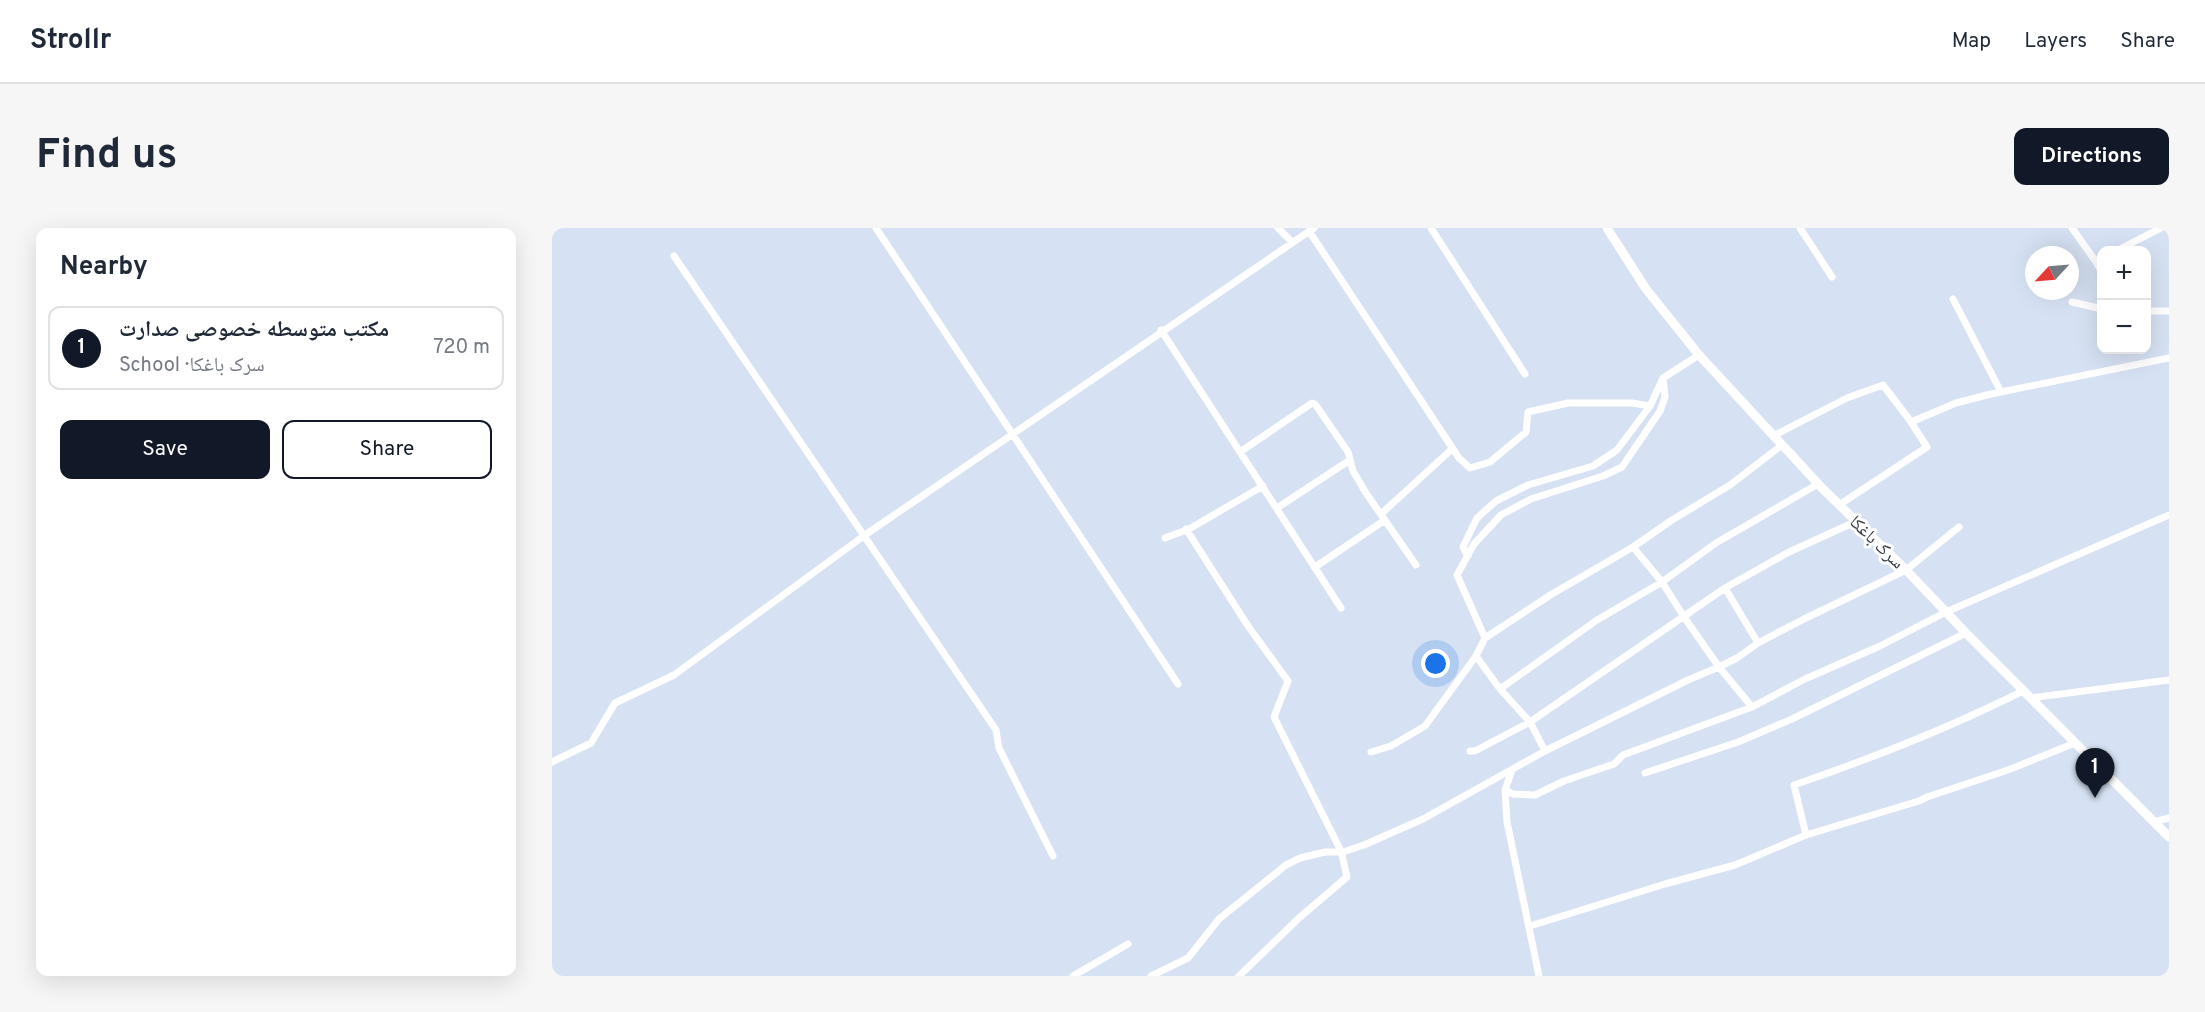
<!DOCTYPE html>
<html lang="en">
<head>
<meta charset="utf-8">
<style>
	body { margin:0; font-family:Overpass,"Noto Naskh Arabic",sans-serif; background:#f6f6f7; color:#1f2937 }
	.controls { position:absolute; right:18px; top:18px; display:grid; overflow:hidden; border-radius:12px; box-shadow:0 6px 24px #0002 }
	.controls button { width:54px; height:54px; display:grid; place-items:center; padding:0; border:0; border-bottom:2px solid #e0e1e3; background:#fff; color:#1f2937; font:30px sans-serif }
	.compass { position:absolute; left:1473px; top:18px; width:54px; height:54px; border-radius:50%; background:#fff; box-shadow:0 6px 24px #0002; rotate:244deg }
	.you { position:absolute; left:884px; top:436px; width:21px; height:21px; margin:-15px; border:4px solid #fff; border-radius:50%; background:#1a73e8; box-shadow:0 0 0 9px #1a73e833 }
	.badge { display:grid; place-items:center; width:39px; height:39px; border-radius:50%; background:#111827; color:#fff; font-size:20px; font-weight:700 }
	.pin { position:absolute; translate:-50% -50px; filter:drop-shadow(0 2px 3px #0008) }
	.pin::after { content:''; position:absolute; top:32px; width:21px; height:18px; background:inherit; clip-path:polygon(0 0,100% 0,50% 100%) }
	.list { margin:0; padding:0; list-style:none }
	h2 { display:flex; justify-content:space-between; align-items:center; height:78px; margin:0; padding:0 24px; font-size:26px }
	h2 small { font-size:20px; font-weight:400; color:#747a83 }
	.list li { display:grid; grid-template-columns:39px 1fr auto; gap:18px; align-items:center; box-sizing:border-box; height:84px; margin:0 12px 12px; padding:0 12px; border:2px solid #e0e1e3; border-radius:12px }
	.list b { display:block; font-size:22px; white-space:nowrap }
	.list p { margin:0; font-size:20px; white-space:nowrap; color:#747a83 }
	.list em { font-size:20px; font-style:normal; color:#747a83 }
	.actions { display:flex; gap:12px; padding:18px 24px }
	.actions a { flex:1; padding:14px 0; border:2px solid #111827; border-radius:12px; text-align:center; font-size:21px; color:#111827 }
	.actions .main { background:#111827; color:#fff }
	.map { position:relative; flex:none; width:1617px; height:748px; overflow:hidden; border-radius:12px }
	header { display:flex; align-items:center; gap:36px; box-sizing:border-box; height:84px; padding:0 30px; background:#fff; border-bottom:2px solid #e0e1e3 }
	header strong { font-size:28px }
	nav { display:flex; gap:33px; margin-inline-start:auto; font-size:21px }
	.intro { display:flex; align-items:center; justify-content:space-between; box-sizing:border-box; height:144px; padding:0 36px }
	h1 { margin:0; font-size:42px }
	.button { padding:15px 27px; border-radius:12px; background:#111827; color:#fff; font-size:21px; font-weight:700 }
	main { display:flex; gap:36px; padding:0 36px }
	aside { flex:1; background:#fff; border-radius:12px; box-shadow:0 6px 24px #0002 }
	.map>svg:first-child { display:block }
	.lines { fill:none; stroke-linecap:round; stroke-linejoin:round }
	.street { stroke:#fff; stroke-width:7 }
	.secondary { stroke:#fff; stroke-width:9 }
	.labels { text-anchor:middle; stroke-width:6; stroke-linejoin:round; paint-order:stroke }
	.street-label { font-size:18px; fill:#383c43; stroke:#fff }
</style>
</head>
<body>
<header>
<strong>Strollr</strong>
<nav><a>Map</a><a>Layers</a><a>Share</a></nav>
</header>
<div class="intro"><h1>Find us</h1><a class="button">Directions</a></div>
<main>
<aside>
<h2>Nearby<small></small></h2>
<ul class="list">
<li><span class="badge">1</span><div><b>مکتب متوسطه خصوصی صدارت</b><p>School · سرک باغکا</p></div><em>720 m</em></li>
</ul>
<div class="actions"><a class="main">Save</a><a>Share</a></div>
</aside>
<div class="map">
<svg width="1617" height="748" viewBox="0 0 1617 748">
	<rect width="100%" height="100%" fill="#d6e1f3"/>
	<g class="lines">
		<!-- street -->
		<path class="street" d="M324,0L626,456
			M726,0L740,14
			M879,0L973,146
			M1248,0L1280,49
			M1520,0L1544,34L1550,44
			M757,3L907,230L918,240L938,234L974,204L976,184L1016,175H1080L1098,178
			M1566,22L1609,0
			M122,28L444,502L447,520L501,628
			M1401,71L1449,164
			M1520,74L1550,81
			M1594,83H1617
			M609,102L789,380
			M1359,194L1404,175L1439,166L1617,130
			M1221,208L1295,170L1331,157L1357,191L1375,219L1287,277
			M688,224L760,175L763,176L796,224L801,243L814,265L864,337
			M725,280L798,232
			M829,286L900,221
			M634,301L696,398L736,453L722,489L789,623L795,649L747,690L687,748
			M613,310L637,301L711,258
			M1081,319L1110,354L1132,389L1167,439L1200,479
			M916,328L911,319L925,290L944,273L976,257L1041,238L1065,222L1098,178L1111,150L1147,127
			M763,339L833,292
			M1173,360L1206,415
			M933,410L905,347L922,316L949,287L979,271L1051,248L1070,239L1108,183L1113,169L1111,150
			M924,428L948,461L978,494L993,523
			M948,461L1045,392L1110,354L1164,315L1266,256
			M1478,470L1617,452
			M918,523H923L978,494L1173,360L1237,324L1305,293
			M819,524L839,518L873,498L924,428L933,410L1000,366L1081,319L1120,292L1178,257L1230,217
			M0,534L39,515L63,475L122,447L313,307L762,0
			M960,542L953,562L955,594L987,748
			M1093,545L1186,514L1240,491L1414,405
			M953,562L961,566L983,567L1012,553L1062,536L1071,527L1200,479L1253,451L1328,418L1394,384L1617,287
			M1602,594L1617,590
			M1254,607L1242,557C1321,530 1397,500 1471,463
			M978,698L1113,656L1183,637L1254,607L1367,573L1375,569L1456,542L1523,515
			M521,748L576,716
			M599,748L636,730L667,691L734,637L748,630L773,624H791L812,617L871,591L993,523L1136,452L1167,439L1185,430L1206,415L1252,391L1354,342L1407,299"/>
		<!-- secondary -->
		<path class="secondary" d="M1055,0L1094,61L1147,127L1270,260L1354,342L1414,405L1617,609"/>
	</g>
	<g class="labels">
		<!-- street labels -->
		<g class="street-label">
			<text transform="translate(1325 314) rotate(44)" y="6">سرک باغکا</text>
		</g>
	</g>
</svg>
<div class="controls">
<button>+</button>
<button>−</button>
</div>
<svg class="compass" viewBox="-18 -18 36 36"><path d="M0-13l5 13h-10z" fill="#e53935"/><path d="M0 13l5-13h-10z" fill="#747a83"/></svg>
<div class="you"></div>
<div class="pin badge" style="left:1543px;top:570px">1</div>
</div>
</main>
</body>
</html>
